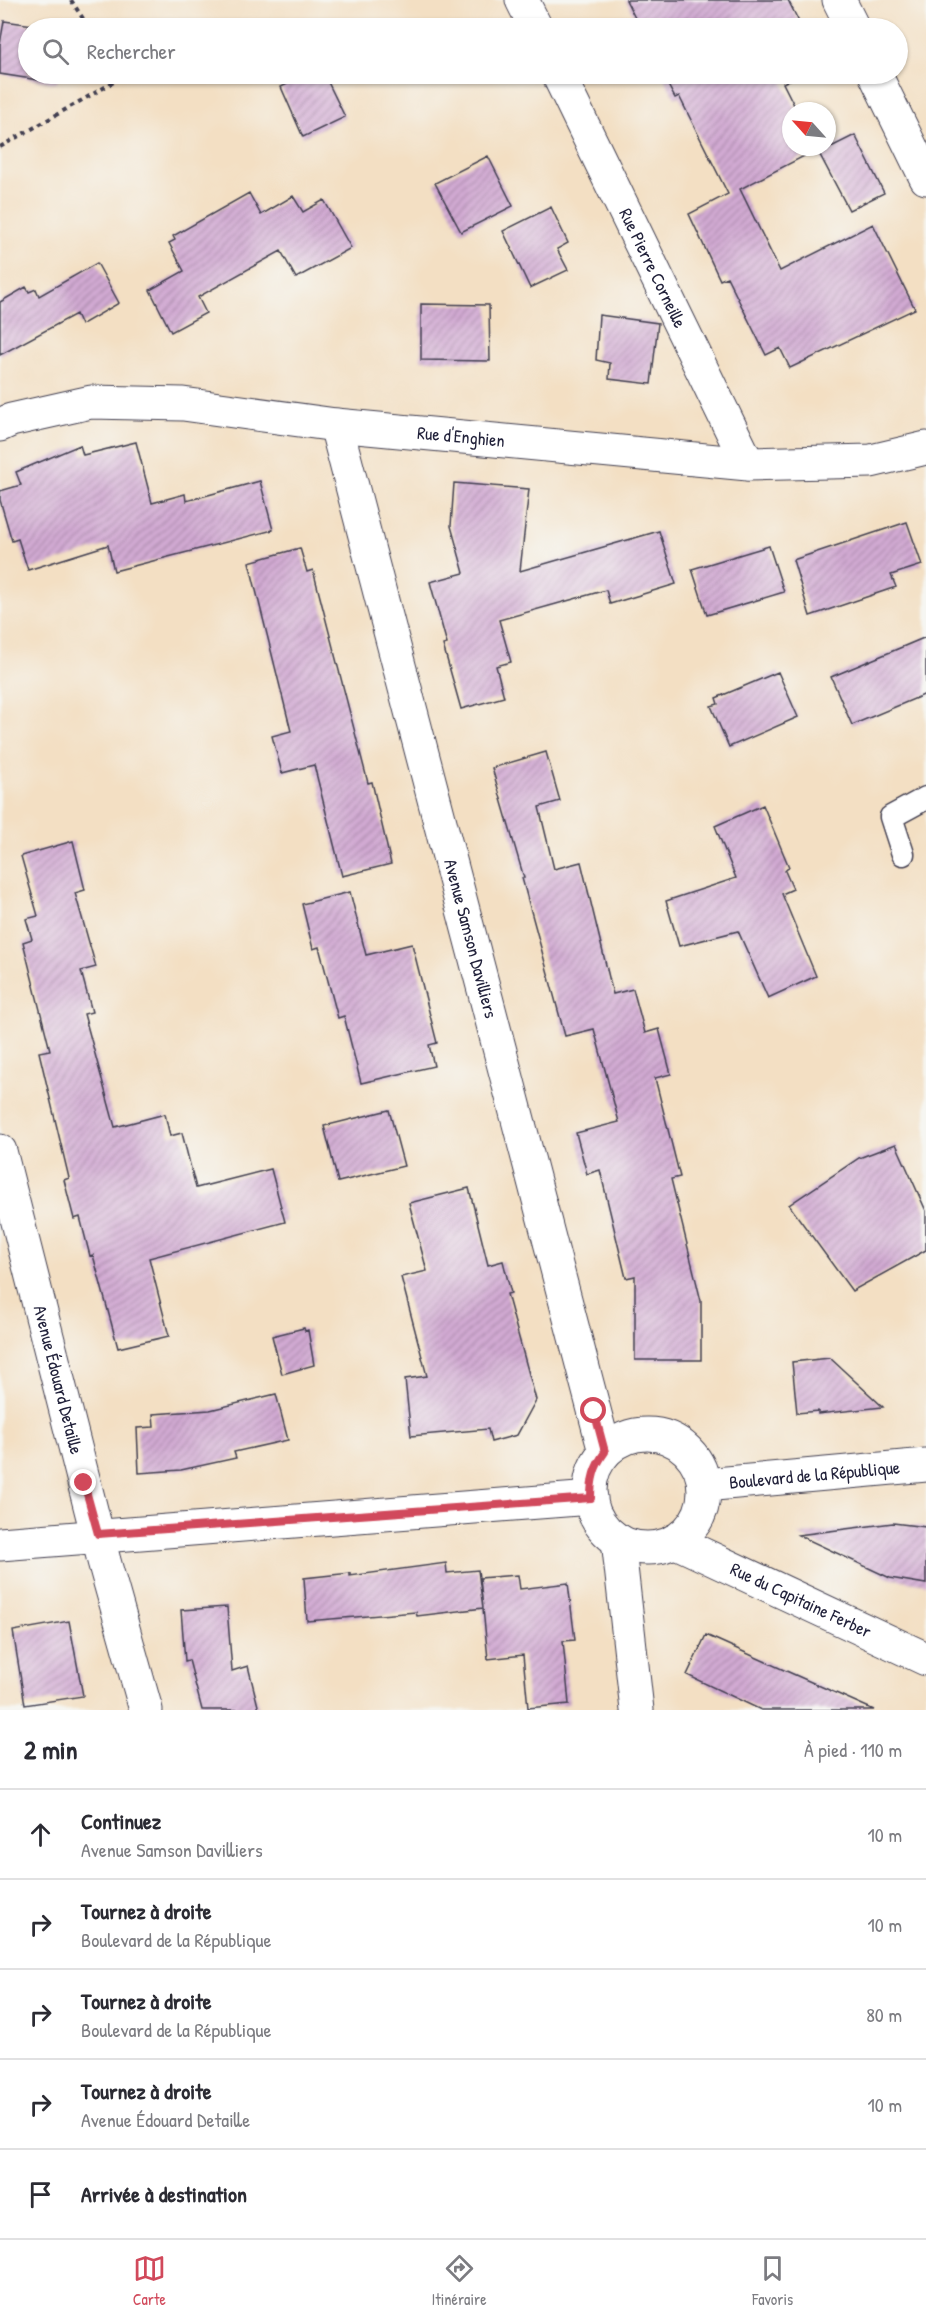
<!DOCTYPE html>
<html lang="fr">
<head>
<meta charset="utf-8">
<style>
	body { margin:0; font-family:"Patrick Hand",sans-serif; background:#f7f7f7; color:#2b2b33 }
	.compass { position:absolute; left:782px; top:102px; width:54px; height:54px; border-radius:50%; background:#fff; box-shadow:0 2px 4px #0004; rotate:297deg }
	.stop { position:absolute; width:18px; height:18px; margin:-14px; border:4px solid #d1495b; border-radius:50%; background:#fff }
	.stop.end { background:#d1495b; border-color:#fff; box-shadow:0 2px 6px #0008 }
	.list { margin:0; padding:0; list-style:none }
	h2 { display:flex; justify-content:space-between; align-items:center; height:78px; margin:0; padding:0 24px; font-size:26px }
	h2 small { font-size:20px; font-weight:400; color:#7c7c81 }
	.list li { display:grid; grid-template-columns:39px 1fr auto; gap:18px; align-items:center; box-sizing:border-box; height:90px; padding:0 24px; border-top:2px solid #e1e1e2 }
	.list b { display:block; font-size:22px; white-space:nowrap }
	.list p { margin:0; font-size:20px; white-space:nowrap; color:#7c7c81 }
	.list em { font-size:20px; font-style:normal; color:#7c7c81 }
	.icon { flex:none; width:33px; height:33px; fill:none; stroke:currentColor; stroke-width:2; stroke-linecap:round; stroke-linejoin:round }
	.map { position:relative; flex:none; width:926px; height:1710px; overflow:hidden }
	.search { position:absolute; background:#fff; box-shadow:0 2px 4px #0004; left:18px; right:18px; top:18px; height:66px; display:flex; align-items:center; gap:15px; box-sizing:border-box; padding:0 21px; border-radius:33px; color:#7c7c81; font-size:22px }
	.sheet { height:528px; background:#fff }
	nav { display:flex; justify-content:space-around; align-items:center; box-sizing:border-box; height:84px; border-top:2px solid #e1e1e2; background:#fff; font-size:16px; color:#7c7c81 }
	nav a { display:grid; justify-items:center; gap:3px }
	nav .on { color:#d1495b }
	.map>svg:first-child { display:block }
	.building { fill:url(#building-hatch) }
	.lines { fill:none; stroke-linecap:round; stroke-linejoin:round }
	.service-casing { stroke:#413e4f; stroke-width:25 }
	.minor-casing { stroke:#413e4f; stroke-width:35 }
	.tertiary-casing { stroke:#413e4f; stroke-width:35 }
	.path { stroke:#413e4f; stroke-width:4; stroke-dasharray:4.5 4.5; stroke-linecap:butt }
	.service { stroke:#fff; stroke-width:22 }
	.minor { stroke:#fff; stroke-width:33 }
	.tertiary { stroke:#fff; stroke-width:33 }
	.route { stroke:#d1495b; stroke-width:8 }
	.labels { text-anchor:middle; stroke-width:6; stroke-linejoin:round; paint-order:stroke }
	.street-label { font-size:18px; fill:#22223b; stroke:#f6f6f2 }
</style>
</head>
<body>
<div class="map">
<svg width="926" height="1710" viewBox="0 0 926 1710">
	<defs>
		<pattern id="building-hatch" width="6" height="6" patternUnits="userSpaceOnUse" patternTransform="scale(1.5)"><rect width="6" height="6" fill="#d2aad3"/><path d="M-1 1l2-2M0 6l6-6M5 7l2-2" fill="none" stroke="#aa8aac"/></pattern>
	</defs>
	<rect width="100%" height="100%" fill="#f6f6f2"/>
	<filter id="ink" filterUnits="userSpaceOnUse"><feTurbulence type="fractalNoise" baseFrequency=".0167" numOctaves="2"/><feDisplacementMap in="SourceGraphic" scale="12" xChannelSelector="R" yChannelSelector="G"/><feConvolveMatrix kernelMatrix="1 2 1 2 8 2 1 2 1" color-interpolation-filters="sRGB"/></filter>
	<filter id="wash" filterUnits="userSpaceOnUse"><feTurbulence type="fractalNoise" baseFrequency=".008" numOctaves="4" result="noise"/><feDisplacementMap in="SourceGraphic" scale="24" xChannelSelector="R" yChannelSelector="G"/><feGaussianBlur stdDeviation="1.35" result="paint"/><feColorMatrix in="noise" values="0 0 0 0 0 0 0 0 0 0 0 0 0 0 0 0 0 1.4 0 .05"/><feComposite in="paint" operator="in"/></filter>
	<g filter="url(#wash)">
		<rect width="100%" height="100%" fill="#f3dfc3"/>
		<g id="blocks">
			<!-- building -->
			<path class="building" d="M626,0H788L802,28H640Z
				M4,21L55,28H28V74H59L57,83L0,74V44Z
				M308,74H324L345,117L303,137L281,87Z
				M662,74H802L783,83L797,111H791V147H815L816,150L740,189L780,271L873,224L915,309L790,368L780,348L766,355L727,277L720,280L689,214L728,194L679,96L675,98Z
				M855,135L884,193L849,210L819,153Z
				M488,156L513,206L461,232L435,183Z
				M249,193L261,215L293,196L303,212L324,200L351,248L296,278L281,251L198,297L206,313L171,332L150,290L184,271L169,243L175,240L173,236Z
				M551,207L568,243L557,249L568,270L530,288L503,231Z
				M97,263L119,303L81,325L76,314L0,355V302L26,287L29,292L36,289L39,296Z
				M421,304L489,305L490,361L421,360Z
				M599,315L658,323L651,384L609,379L610,363L596,360Z
				M136,442L152,503L185,494L186,501L260,481L273,530L114,571L108,545L28,570L18,539L12,541L0,500V491L21,485L16,472L80,445L83,455Z
				M454,483L529,489L520,571L659,531L676,584L610,604L606,590L499,620L511,662L496,666L504,697L461,709L443,645L447,644L430,582L464,573L451,526Z
				M907,522L922,565L891,575L896,587L810,616L793,560Z
				M769,546L784,592L707,615L692,569Z
				M300,548L307,572L313,570L368,783L372,782L391,864L342,876L314,765L282,773L272,736L291,731L249,562Z
				M926,637V694L852,725L831,677Z
				M778,672L798,717L729,747L711,706L718,704L716,698Z
				M546,752L560,801L539,807L554,869L581,862L613,994L633,989L645,1033L659,1029L671,1074L655,1078L680,1177L671,1179L701,1301V1360H635V1276L626,1278L600,1170L587,1174L576,1133L619,1122L594,1029L565,1036L522,878H524L492,768Z
				M763,805L789,867L785,871L793,889L782,894L816,976L768,998L738,931L679,946L666,901L736,878L715,826Z
				M73,841L85,890L75,893L96,967L81,971L92,1012L84,1014L115,1127L165,1114L170,1136L182,1133L196,1188L271,1169L285,1222L149,1258L169,1336L118,1348L93,1255L90,1256L80,1217L74,1219L64,1180L69,1178L39,1052L50,1050L23,942L32,939L26,919L38,916L21,856Z
				M350,892L366,955L412,944L437,1043L429,1045L434,1066L361,1083L344,1016L338,1018L319,947L313,949L302,904Z
				M389,1110L404,1166L338,1182L324,1126Z
				M896,1144L926,1211V1250L852,1291L789,1205L859,1158Z
				M469,1188L488,1265L503,1261L511,1293L507,1294L536,1400L517,1435L491,1442L488,1429L411,1436L405,1379L427,1376L401,1277L427,1271L409,1203Z
				M304,1328L305,1331L308,1330L314,1365L282,1374L272,1336Z
				M830,1358L883,1407L818,1414V1411L797,1413L792,1362Z
				M276,1394L288,1440L234,1452L236,1458L181,1470L139,1473L137,1428L154,1427L153,1414L210,1410Z
				M893,1523L926,1527V1584L890,1578L798,1535Z
				M446,1563L447,1573L478,1570L483,1608L417,1616L416,1612L307,1621L304,1578L350,1573V1576Z
				M518,1575L520,1589L568,1583L575,1640L563,1641L569,1704L528,1708L523,1655L488,1659L480,1578Z
				M227,1607L232,1671L248,1666L259,1710H202L189,1660L185,1661L181,1610Z
				M69,1621L83,1696L25,1705L13,1631Z
				M706,1635L784,1670L874,1710H761L687,1675Z"/>
		</g>
	</g>
	<g filter="url(#ink)">
		<use href="#blocks" fill-opacity="0" stroke="#413e4f" stroke-width="1.5"/>
		<g class="lines">
			<defs>
				<path id="service" d="M903,854L891,817L926,798"/>
				<g id="minor">
					<path d="M522,0L536,28"/>
					<path d="M839,0L853,28"/>
					<path id="s1" d="M558,74L748,464"/>
					<path d="M875,74L926,178"/>
					<path id="s2" d="M336,425L605,1452"/>
					<path id="s3" d="M0,1151L104,1561L146,1710"/>
					<path d="M618,1540L637,1710"/>
					<path id="s4" d="M674,1541L926,1659"/>
				</g>
				<g id="tertiary">
					<path id="s5" d="M0,425L11,420L91,402L183,404L336,425L748,464L871,461L926,448"/>
					<circle cx="647" cy="1491" r="57"/>
					<path id="s6" d="M704,1485L926,1465"/>
					<path d="M0,1544L591,1498"/>
				</g>
			</defs>
			<!-- service casing -->
			<use href="#service" class="service-casing"/>
			<!-- minor casing -->
			<use href="#minor" class="minor-casing"/>
			<!-- tertiary casing -->
			<use href="#tertiary" class="tertiary-casing"/>
			<!-- path -->
			<path class="path" d="M71,0L89,28
				M0,147L119,79L116,74"/>
			<!-- service -->
			<use href="#service" class="service"/>
			<!-- minor -->
			<use href="#minor" class="minor"/>
			<!-- tertiary -->
			<use href="#tertiary" class="tertiary"/>
		</g>
	</g>
	<g class="lines" filter="url(#ink)">
		<!-- route -->
		<path class="route" d="M84,1483L98,1534L591,1498C591,1479 594,1467 605,1452L594,1411"/>
	</g>
	<g class="labels">
		<!-- street labels -->
		<g class="street-label">
			<text dy="6" stroke="none"><textPath href="#s1" startOffset="216">Rue Pierre Corneille</textPath></text>
			<text dy="6" stroke="none"><textPath href="#s5" startOffset="466">Rue d'Enghien</textPath></text>
			<text dy="6" stroke="none"><textPath href="#s2" startOffset="531">Avenue Samson Davilliers</textPath></text>
			<text dy="6" stroke="none"><textPath href="#s3" startOffset="236">Avenue Édouard Detaille</textPath></text>
			<text dy="6" stroke="none"><textPath href="#s6" startOffset="111">Boulevard de la République</textPath></text>
			<text dy="6" stroke="none"><textPath href="#s4" startOffset="140">Rue du Capitaine Ferber</textPath></text>
		</g>
	</g>
</svg>
<svg class="compass" viewBox="-18 -18 36 36"><path d="M0-13l5 13h-10z" fill="#e53935"/><path d="M0 13l5-13h-10z" fill="#7c7c81"/></svg>
<div class="stop" style="left:594px;top:1411px"></div>
<div class="stop end" style="left:84px;top:1483px"></div>
<div class="search"><svg class="icon" aria-label="search" viewBox="0 0 24 24"><circle cx="10" cy="10" r="6"/><path d="M15 15l6 6"/></svg>Rechercher</div>
</div>
<section class="sheet">
<h2>2 min<small>À pied · 110 m</small></h2>
<ul class="list">
<li><svg class="icon" aria-label="ahead" viewBox="0 0 24 24"><path d="M12 20V5M6 11l6-6 6 6"/></svg><div><b>Continuez</b><p>Avenue Samson Davilliers</p></div><em>10 m</em></li>
<li><svg class="icon" aria-label="right" viewBox="0 0 24 24"><path d="M7 20v-9h11M14 6l5 5-5 5"/></svg><div><b>Tournez à droite</b><p>Boulevard de la République</p></div><em>10 m</em></li>
<li><svg class="icon" aria-label="right" viewBox="0 0 24 24"><path d="M7 20v-9h11M14 6l5 5-5 5"/></svg><div><b>Tournez à droite</b><p>Boulevard de la République</p></div><em>80 m</em></li>
<li><svg class="icon" aria-label="right" viewBox="0 0 24 24"><path d="M7 20v-9h11M14 6l5 5-5 5"/></svg><div><b>Tournez à droite</b><p>Avenue Édouard Detaille</p></div><em>10 m</em></li>
<li><svg class="icon" aria-label="arrive" viewBox="0 0 24 24"><path d="M6 21V4h12l-3 4 3 4H6"/></svg><div><b>Arrivée à destination</b></div></li>
</ul>
</section>
<nav>
<a class="on"><svg class="icon" aria-label="map" viewBox="0 0 24 24"><path d="M3 6l6-2 6 2 6-2v14l-6 2-6-2-6 2zM9 4v14M15 6v14"/></svg>Carte</a>
<a><svg class="icon" aria-label="directions" viewBox="0 0 24 24"><path d="M12 3l9 9-9 9-9-9zM9 14v-3h6M13 9l2 2-2 2"/></svg>Itinéraire</a>
<a><svg class="icon" aria-label="saved" viewBox="0 0 24 24"><path d="M7 4h10v16l-5-4-5 4z"/></svg>Favoris</a>
</nav>
</body>
</html>
